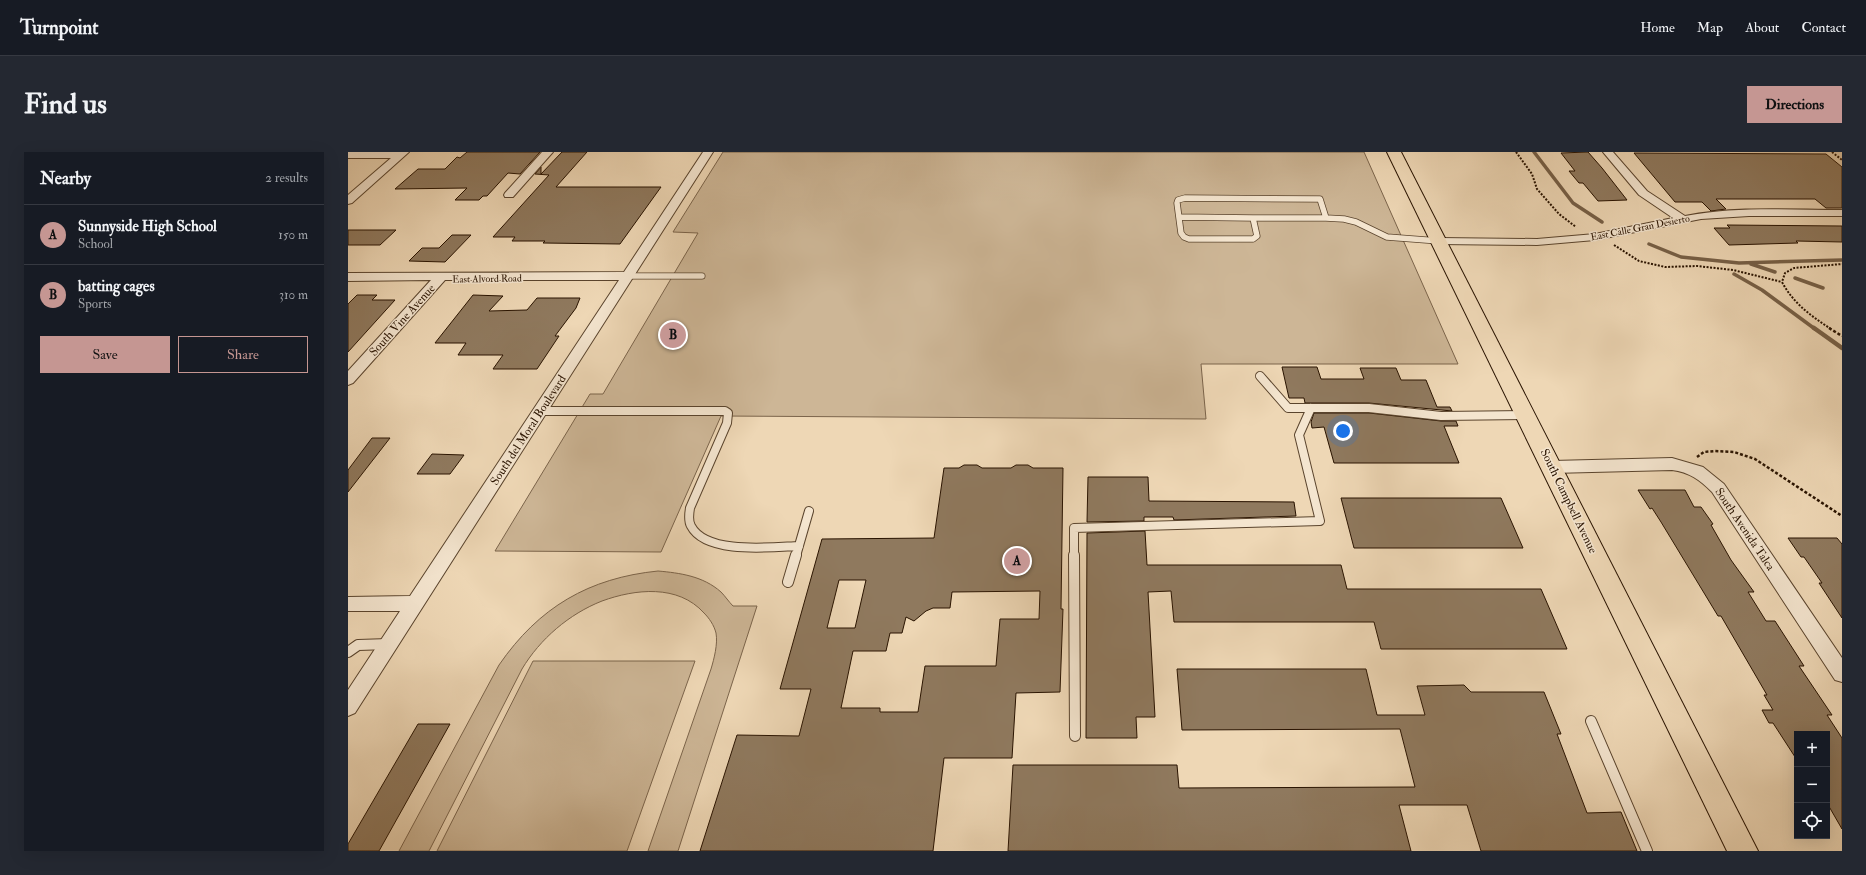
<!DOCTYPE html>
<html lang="en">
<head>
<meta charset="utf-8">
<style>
	body { margin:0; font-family:"IM FELL Double Pica",serif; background:#242831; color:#f1f3f6 }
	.controls { position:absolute; right:12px; bottom:12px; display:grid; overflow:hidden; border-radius:0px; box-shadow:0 4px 16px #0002 }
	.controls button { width:36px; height:36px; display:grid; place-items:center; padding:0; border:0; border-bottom:1px solid #363941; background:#171b24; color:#f1f3f6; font:20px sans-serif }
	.you { position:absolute; left:995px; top:279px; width:14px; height:14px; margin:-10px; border:3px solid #fff; border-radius:50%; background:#1a73e8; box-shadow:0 0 0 6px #1a73e833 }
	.badge { display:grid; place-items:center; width:26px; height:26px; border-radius:50%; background:#c59692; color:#111; font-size:13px; font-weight:700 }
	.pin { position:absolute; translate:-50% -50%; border:2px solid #fff; box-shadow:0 1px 4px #0006 }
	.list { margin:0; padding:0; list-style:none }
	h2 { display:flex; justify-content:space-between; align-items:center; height:52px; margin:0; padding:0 16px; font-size:17px }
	h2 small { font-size:13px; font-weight:400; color:#9ea1a6 }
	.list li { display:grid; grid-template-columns:26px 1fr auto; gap:12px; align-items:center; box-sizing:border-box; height:60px; padding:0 16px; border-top:1px solid #363941 }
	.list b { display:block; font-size:15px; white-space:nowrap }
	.list p { margin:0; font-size:13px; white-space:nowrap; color:#9ea1a6 }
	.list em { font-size:13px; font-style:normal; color:#9ea1a6 }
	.actions { display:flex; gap:8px; padding:12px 16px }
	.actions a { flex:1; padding:9px 0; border:1px solid #c59692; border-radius:0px; text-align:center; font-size:14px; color:#c59692 }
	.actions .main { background:#c59692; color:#111 }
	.icon { flex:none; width:22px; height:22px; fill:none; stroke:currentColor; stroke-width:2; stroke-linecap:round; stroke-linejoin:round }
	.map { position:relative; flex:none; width:1494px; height:699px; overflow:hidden; border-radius:0px }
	header { display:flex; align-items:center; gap:24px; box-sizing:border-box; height:56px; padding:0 20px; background:#171b24; border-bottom:1px solid #363941 }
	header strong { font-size:19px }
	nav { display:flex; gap:22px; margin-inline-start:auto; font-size:14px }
	.intro { display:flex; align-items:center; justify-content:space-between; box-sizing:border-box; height:96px; padding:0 24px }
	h1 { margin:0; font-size:28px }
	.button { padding:10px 18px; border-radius:0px; background:#c59692; color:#111; font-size:14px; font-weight:700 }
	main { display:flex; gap:24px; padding:0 24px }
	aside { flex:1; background:#171b24; border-radius:0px; box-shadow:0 4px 16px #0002 }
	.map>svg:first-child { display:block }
	.green { fill:#cdb696; stroke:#7b644b }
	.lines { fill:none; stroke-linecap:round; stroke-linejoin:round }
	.stream-far1 { stroke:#776047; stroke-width:3.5 }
	.stream { stroke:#776047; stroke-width:4.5 }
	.building { fill:#8f795e; stroke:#291300; fill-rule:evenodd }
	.lane-far2-casing { stroke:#5a442d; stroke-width:7 }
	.lane-far1-casing { stroke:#5a442d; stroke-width:10 }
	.lane-casing { stroke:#5a442d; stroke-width:12 }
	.street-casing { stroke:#5a442d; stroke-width:2 }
	.primary-casing { stroke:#291300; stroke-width:2 }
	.path-far1 { stroke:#291300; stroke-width:2; stroke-dasharray:2 1.5; stroke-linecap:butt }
	.path { stroke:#291300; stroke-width:2.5; stroke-dasharray:3 2; stroke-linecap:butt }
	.lane-far2 { stroke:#f4e5cf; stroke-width:5.5 }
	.lane-far1 { stroke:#f4e5cf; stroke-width:8 }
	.lane { stroke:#f4e5cf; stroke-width:10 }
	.street { fill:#f4e5cf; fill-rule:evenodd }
	.primary { fill:#eed7b5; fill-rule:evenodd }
	.labels { text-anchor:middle; stroke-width:3; stroke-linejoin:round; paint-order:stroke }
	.far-street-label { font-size:10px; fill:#291300; stroke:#f4e5cf }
	.street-label { font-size:12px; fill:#291300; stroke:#f4e5cf }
</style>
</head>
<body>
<header>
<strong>Turnpoint</strong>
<nav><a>Home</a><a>Map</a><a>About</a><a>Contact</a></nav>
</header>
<div class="intro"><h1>Find us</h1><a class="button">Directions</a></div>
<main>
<aside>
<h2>Nearby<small>2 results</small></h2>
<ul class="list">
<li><span class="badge">A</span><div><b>Sunnyside High School</b><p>School</p></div><em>150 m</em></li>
<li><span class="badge">B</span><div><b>batting cages</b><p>Sports</p></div><em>310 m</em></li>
</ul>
<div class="actions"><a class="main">Save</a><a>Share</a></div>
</aside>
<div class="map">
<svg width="1494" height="699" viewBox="0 0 1494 699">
	<rect width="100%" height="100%" fill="#eed7b5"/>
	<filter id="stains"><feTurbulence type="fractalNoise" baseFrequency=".005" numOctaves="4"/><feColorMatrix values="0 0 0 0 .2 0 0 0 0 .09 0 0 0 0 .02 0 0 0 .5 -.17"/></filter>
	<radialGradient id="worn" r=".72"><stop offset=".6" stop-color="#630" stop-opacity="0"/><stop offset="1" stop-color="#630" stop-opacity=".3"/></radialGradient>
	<!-- green -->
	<path class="green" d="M375,0H1016L1110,212H853L858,267L373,264L313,400L147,399L242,242H255L350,81L325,80Z
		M310,419C332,421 355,424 373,440C377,444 381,450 385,454H409L330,699H300L363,517C366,507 370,492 368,481C366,473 361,466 356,461C330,432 287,437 254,449C221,462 192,487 174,517L81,699H51L151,513C191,455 241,426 310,419Z
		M185,509H347L279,699H89Z"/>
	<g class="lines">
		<!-- stream-far1 -->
		<path class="stream-far1" d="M1186,0L1225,51L1254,70
			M1301,92L1333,105L1391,111L1494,108
			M1403,112L1427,120
			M1386,122L1414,138L1467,177
			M1447,126L1475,136"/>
		<!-- stream -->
		<path class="stream" d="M1466,176L1494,196"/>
	</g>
	<!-- building -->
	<path class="building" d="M119,0H192L172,22L160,21L139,44H135L131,48H107L119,36L47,37L70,17H97L109,5L112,6Z
		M214,0H239L208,35H313L272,92L195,91L197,89H164L167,85H145L201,23L187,22L193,15V22Z
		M1240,0L1254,16L1279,48L1250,49L1235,31H1231L1221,19H1227L1213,1Z
		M1286,1L1478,2L1494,15V56H1478L1467,47H1368L1378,57L1363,59L1354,50H1327Z
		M1379,73L1494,74V90L1448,89L1450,91L1381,93L1366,76H1382Z
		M0,78H48L32,93H0Z
		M104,83H123L97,110L61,109L74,96H91Z
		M9,143H29L24,148H47L0,200V152Z
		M125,143L155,144L141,159L179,158L189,146H232L228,156L207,184H211L189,217H145L155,203H110L118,191H87Z
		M934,215H969L973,227H1016L1012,216H1048L1053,228H1078L1089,255H1102L1104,259L1021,251H957L956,246H941Z
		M966,261H1021L1093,269H1108L1110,274H1096L1111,311H986L976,275L964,276L963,270Z
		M24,286H42L0,340V318Z
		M84,302L116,303L102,322H69Z
		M616,313H629L634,316H663L668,313H680L685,316H715L713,457H715L712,540L668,541L664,606H596L585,699H352L389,583L451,584L463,537H432L474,387L586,386L596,316H611ZM491,428H518L507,476H479ZM692,439L691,467H652L648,514H577L570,560H532V556H493L505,499H538L542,481H554L558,465L566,469L578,459L585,456H602L604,440Z
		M740,325H800L801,349L946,350L948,364L826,368L825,365H796V369L739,370Z
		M1290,338H1337L1346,355H1353L1365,372L1363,373L1383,408L1406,440H1400L1418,469H1427L1456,514H1451L1484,563H1479L1494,586V677L1479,651V582H1449V608L1425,571H1421L1414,558H1425L1416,543H1419L1373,464H1370L1313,370L1304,356L1302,357Z
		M993,346H1153L1175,396H1006Z
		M797,379L799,413H993L999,437H1193L1219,497H1033L1026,470H826L823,439L800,440L807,565H788L789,586H738L739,381Z
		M1440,386H1489L1494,392V466L1471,431H1474L1456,405H1453Z
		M829,517H1018L1029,563H1077L1069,534L1116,533L1123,540H1196L1213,582H1209L1239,661L1273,660L1289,699H1133L1119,653H1051L1063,699H660L665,613H829L831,636L1067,635L1052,577L834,578Z
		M70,572H102L31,699H0V692Z"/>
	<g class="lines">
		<defs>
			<path id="lane-far2" d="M837,46L972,47L978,66H905L909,84L905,87H841L836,85L833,81L829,51L830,48Z
				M831,65L905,66
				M978,66L996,67L1008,70L1039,85L1091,89
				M279,124H354"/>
			<path id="lane-far1" d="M912,224L940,256H1021L1093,264L1178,263
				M192,259H377L380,261L379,271L342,356C341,362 340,369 343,374C358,403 424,395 451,394
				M448,404L461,359
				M726,404V376L972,369L951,283L963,256"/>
			<path id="lane" d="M726,403L727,584
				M440,430L448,403
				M0,500L10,493L41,492
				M1243,569L1299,699"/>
			<path id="street" d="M0,0H61L4,51L0,52V43L43,6H0Z
				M194,0H205L165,45H157L156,43L157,41Z
				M355,0H365L7,561L0,564V538L52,459H0V445L62,444L271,128H97L5,231L0,233V219L83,128L0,129V121L276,120Z
				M1255,0H1265L1299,39L1337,64C1388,54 1442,58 1494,58V64H1401L1353,67L1247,88L1189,93L1091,92L1085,89L1091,86L1189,87L1247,82L1325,66L1291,43Z
				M1324,306L1355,315L1376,332L1494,506V530L1487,528L1364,340C1352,328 1341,320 1324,318L1204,321L1199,319L1196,315L1199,311L1204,309Z"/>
			<path id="primary" d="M1039,0H1053L1410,699H1379Z"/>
		</defs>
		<!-- lane-far2 casing -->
		<use href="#lane-far2" class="lane-far2-casing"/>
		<!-- lane-far1 casing -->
		<use href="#lane-far1" class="lane-far1-casing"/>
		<!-- lane casing -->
		<use href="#lane" class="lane-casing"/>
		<!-- street casing -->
		<use href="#street" class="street-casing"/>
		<!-- primary casing -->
		<use href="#primary" class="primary-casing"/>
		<!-- path-far1 -->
		<path class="path-far1" d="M1168,0L1184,22L1189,37L1211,62L1228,75
			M1484,0L1494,8
			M1266,93L1291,109L1317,115L1349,114L1385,118L1434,130
			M1483,177C1463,164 1445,151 1434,130L1437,121L1446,116L1494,112"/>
		<!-- path -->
		<path class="path" d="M1481,176L1494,184
			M1349,305L1356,300L1367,299L1386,300L1407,307L1494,364"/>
		<!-- lane-far2 -->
		<use href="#lane-far2" class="lane-far2"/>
		<!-- lane-far1 -->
		<use href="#lane-far1" class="lane-far1"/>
		<!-- lane -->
		<use href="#lane" class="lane"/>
		<!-- street -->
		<use href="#street" class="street"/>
		<!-- primary -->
		<use href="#primary" class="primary"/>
	</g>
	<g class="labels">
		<!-- far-street labels -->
		<g class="far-street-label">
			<text transform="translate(1292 75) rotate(-11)" y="4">East Calle Gran Desierto</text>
			<text transform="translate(139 126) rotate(-1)" y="4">East Alvord Road</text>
		</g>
		<!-- street labels -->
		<g class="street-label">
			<text transform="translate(54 168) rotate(-48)" y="4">South Vine Avenue</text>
			<text transform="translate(180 278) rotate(-57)" y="4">South del Moral Boulevard</text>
			<text transform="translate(1221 349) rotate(64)" y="4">South Campbell Avenue</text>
			<text transform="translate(1397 377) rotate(56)" y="4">South Avenida Talca</text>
		</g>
	</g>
	<rect width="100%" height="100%" filter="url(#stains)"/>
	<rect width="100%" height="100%" fill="url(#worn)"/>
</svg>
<div class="controls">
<button>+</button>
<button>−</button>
<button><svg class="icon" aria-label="locate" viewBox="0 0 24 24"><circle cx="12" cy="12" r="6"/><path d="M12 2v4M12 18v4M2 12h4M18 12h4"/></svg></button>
</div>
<div class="you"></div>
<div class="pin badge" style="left:669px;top:409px">A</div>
<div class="pin badge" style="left:325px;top:183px">B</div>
</div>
</main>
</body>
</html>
